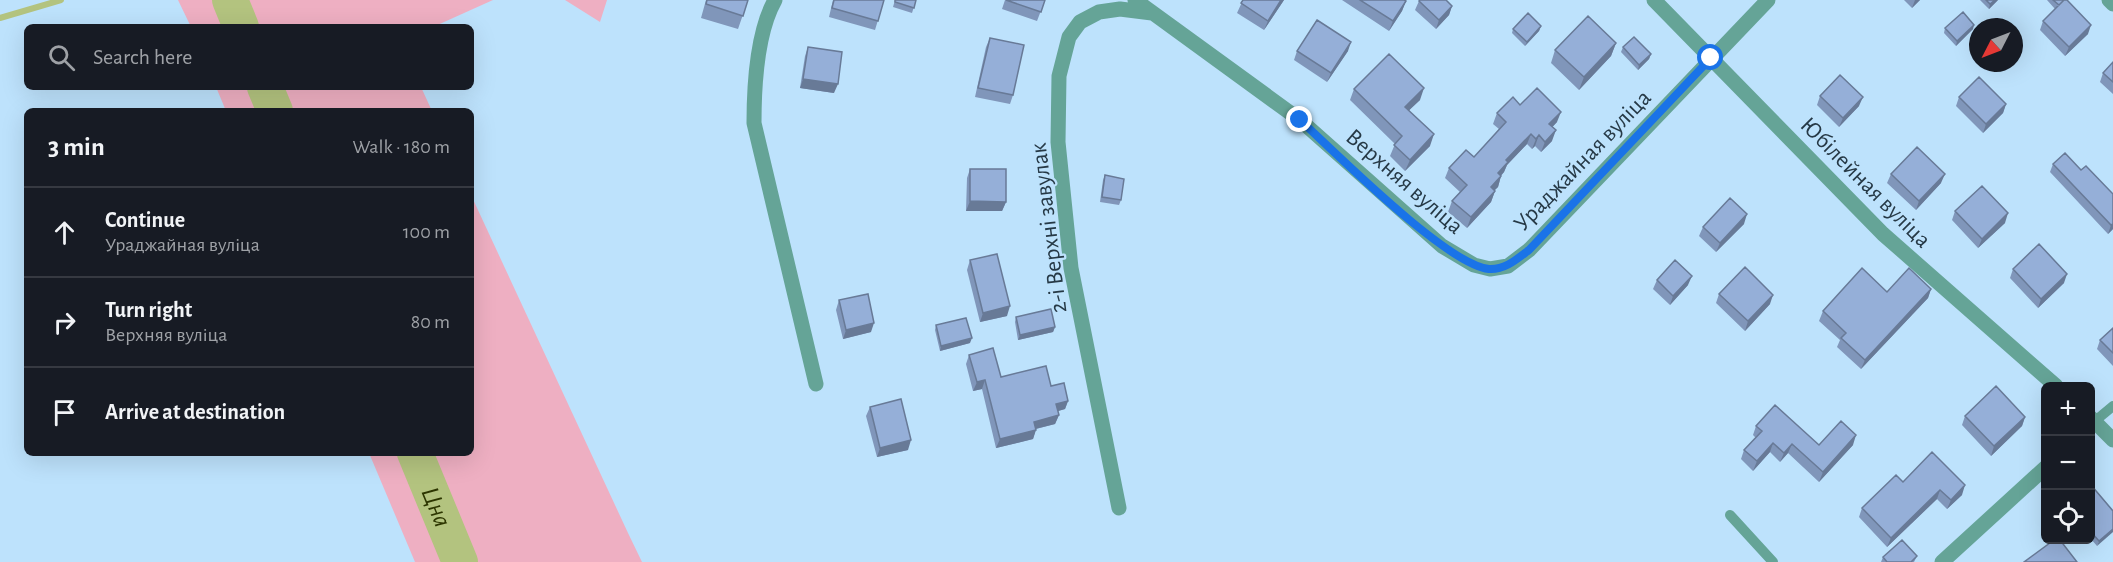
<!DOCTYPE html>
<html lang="en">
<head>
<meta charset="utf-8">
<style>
	body { margin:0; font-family:"Alegreya Sans",sans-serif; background:#242831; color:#f1f3f6 }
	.controls { position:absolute; right:18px; bottom:18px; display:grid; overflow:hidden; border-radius:9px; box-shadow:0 6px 24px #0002 }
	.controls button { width:54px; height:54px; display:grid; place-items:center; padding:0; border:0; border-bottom:2px solid #363941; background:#171b24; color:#f1f3f6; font:30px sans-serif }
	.compass { position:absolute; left:1969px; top:18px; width:54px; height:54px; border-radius:50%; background:#171b24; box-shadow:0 6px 24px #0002; rotate:228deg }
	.stop { position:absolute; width:18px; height:18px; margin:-14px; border:4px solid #1a73e8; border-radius:50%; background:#fff }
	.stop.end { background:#1a73e8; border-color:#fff; box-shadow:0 2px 6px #0008 }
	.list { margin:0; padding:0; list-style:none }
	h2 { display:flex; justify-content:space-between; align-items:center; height:78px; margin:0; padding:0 24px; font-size:26px }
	h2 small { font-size:20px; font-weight:400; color:#9ea1a6 }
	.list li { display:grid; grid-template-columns:39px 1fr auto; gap:18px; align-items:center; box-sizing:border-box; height:90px; padding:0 24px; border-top:2px solid #363941 }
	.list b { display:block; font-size:22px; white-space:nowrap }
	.list p { margin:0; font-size:20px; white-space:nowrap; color:#9ea1a6 }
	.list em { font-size:20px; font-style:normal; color:#9ea1a6 }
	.icon { flex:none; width:33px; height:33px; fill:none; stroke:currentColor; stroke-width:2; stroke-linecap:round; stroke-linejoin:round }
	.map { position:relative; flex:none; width:2113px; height:562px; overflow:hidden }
	.search { position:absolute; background:#171b24; box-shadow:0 6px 24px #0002; left:24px; top:24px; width:450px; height:66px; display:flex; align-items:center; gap:15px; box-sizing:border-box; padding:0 21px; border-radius:9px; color:#9ea1a6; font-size:22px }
	.panel { position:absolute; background:#171b24; box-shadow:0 6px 24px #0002; left:24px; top:108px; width:450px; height:348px; border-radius:9px }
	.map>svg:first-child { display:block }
	.green { fill:#eeafc2 }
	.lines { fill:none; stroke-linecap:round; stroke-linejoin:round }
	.stream { stroke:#b3c37f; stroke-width:6 }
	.river { stroke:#b3c37f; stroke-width:36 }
	.service { stroke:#65a497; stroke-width:10 }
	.minor { stroke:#65a497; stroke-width:15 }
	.wall { fill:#8096ba }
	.shaded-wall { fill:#687a97 }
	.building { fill:#95afd8; stroke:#687a97; stroke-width:1.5 }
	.route { stroke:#1a73e8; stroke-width:8 }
	.labels { text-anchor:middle; stroke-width:4.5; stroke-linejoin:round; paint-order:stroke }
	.street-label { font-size:24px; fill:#263946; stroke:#bde2fc }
	.water-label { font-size:26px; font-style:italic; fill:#2d3601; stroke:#bde2fc }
</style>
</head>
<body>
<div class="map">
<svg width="2113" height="562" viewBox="0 0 2113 562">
	<rect width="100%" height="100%" fill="#bde2fc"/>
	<!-- green -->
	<path class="green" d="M178,0H493L433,27H191Z
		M565,0H607L600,22Z
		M216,87H421L432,111H226Z
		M471,195L628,533L642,562H415L369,453H471Z"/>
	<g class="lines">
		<!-- stream -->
		<path class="stream" d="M0,18L61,0"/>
		<!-- river -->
		<g class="river">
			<path d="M230,0L241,27"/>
			<path d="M265,87L275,111"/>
			<path id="s1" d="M415,453L460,562"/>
		</g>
		<!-- service -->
		<path class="service" d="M2095,421L2113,406
			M1730,515L1773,562"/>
		<!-- minor -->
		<path class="minor" d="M775,0C757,32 754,86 754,123L816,384
			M1135,0L1300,120L1442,246L1474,265L1490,269L1508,266L1529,250L1768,0
			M1654,0L1883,234L2056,386
			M2109,0L2113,4
			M2090,417L2113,440
			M1119,508L1071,268L1058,142L1059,76L1069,37L1080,22L1099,12L1120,9L1152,13
			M1942,562L2046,467"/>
	</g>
	<!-- wall -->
	<path class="wall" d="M706,0H748L738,29L701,18Z
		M833,0H884L875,30L829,17Z
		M895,0H916L912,13L893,7Z
		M1005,0H1045L1037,21L1002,9Z
		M1243,0H1284L1264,30L1237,13Z
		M1342,0H1404L1406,1L1402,11L1389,31Z
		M1904,0H1920L1912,8Z
		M1980,0H1998L1989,9Z
		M2047,0H2067L2088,34L2065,56L2040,30L2043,21L2055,9Z
		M1419,1H1447L1452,6L1449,15L1436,29L1415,10Z
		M1541,26L1539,31L1525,46L1512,33L1513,29Z
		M1945,28L1973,29L1956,46L1944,33Z
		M990,38L1013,95L1010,104L975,97L986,47Z
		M1616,43L1611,56L1579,90L1551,63L1555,50Z
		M808,47L834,93L800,88L805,56Z
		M1623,47L1651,54L1649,59L1638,70L1621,52Z
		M1297,51H1348L1327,82L1294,60Z
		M2113,62V94L2100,82L2103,73Z
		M1354,89L1420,100L1409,110L1430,146L1405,171L1390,156L1395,144L1350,100Z
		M1820,96L1859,106L1839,127L1817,105Z
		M1959,97L2006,104L2003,113L1983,133L1956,106Z
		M1520,105L1557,122L1552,127V141L1541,152L1535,146L1532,149L1527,144L1507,165L1504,172L1501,176L1498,187L1494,190L1495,191L1491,202L1467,228L1448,212L1452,201L1460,192L1445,178L1449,168L1474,157L1499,129L1493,124L1497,113Z
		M2053,164L2081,170L2113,194V229L2108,234L2050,172Z
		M970,169L1006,202L1002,211H966L967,178Z
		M1891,174L1941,183L1916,210L1887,183Z
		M1105,175L1121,200L1119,205L1100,202L1103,180Z
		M1955,211L2005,223L1978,248L1952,220Z
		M1744,224L1716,252L1699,236L1703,227Z
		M970,260L1007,316L980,322L967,270Z
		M2013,269L2064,283L2038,308L2010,278Z
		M1657,280L1688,285L1670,305L1653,289Z
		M1931,289L1928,298L1861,369L1837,347L1840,340L1819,321L1823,311L1887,292Z
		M1719,294L1770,304L1745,331L1716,303Z
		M839,300L871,332L843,339L836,310Z
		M1016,317L1055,327L1053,332L1018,340L1015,322Z
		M936,325L970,343L940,351L935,330Z
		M2113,328V366L2097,349L2100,340Z
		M969,355L1001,377L1051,386L1068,401L1065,409L1057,411L1059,415L1055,424L1036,429L1033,439L996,448L982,389L973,391L966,364Z
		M870,407L908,450L877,457L866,416Z
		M1965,416L2025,417L2022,426L1991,456L1962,425Z
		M1756,426L1819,445H1853L1819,482L1788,453L1780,462L1770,452L1753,471L1741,459L1744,450L1756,438L1753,435Z
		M1903,482L1962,495L1947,509L1937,499L1887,547L1859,517L1862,508Z
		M2091,485L2113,511L2097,546L2091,539Z
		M1917,556L1914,562H1881L1883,557Z"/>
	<!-- shaded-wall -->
	<path class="shaded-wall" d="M1281,0H1284L1264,30L1268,21Z
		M1915,0H1920L1912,8Z
		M1995,0H1998L1989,9L1990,4Z
		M1406,1L1402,11L1389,31L1393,21Z
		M1452,6L1449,15L1436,29L1439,20Z
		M1974,25L1973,29L1956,46L1957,41Z
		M2091,25L2088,34L2065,56L2069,47Z
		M1541,26L1539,31L1525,46L1527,42Z
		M1351,42L1348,51L1327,82L1331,73Z
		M1616,43L1611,56L1579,90L1584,77Z
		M1651,54L1649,59L1638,70L1639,65Z
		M803,79L838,84L834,93L800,88Z
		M1424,88L1420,100L1401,118L1405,107Z
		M1863,97L1859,106L1839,127L1843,118Z
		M2006,104L2003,113L1983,133L1986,124Z
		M1561,112L1557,122L1545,135L1549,124Z
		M1556,130L1552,141L1541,152L1545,142Z
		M1434,134L1430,146L1405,171L1410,160Z
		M1531,134L1527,144L1507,165L1504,172L1494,183L1498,173L1506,160Z
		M1539,135L1535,146L1532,149L1536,139Z
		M1945,174L1941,183L1916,210L1919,201Z
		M1501,176L1498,187L1487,198L1491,187Z
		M1495,191L1491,202L1467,228L1471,217Z
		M970,201L1006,202L1002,211H966Z
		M2008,213L2005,223L1978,248L1982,239Z
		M1747,214L1744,224L1716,252L1720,243Z
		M2113,224V229L2108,234L2111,225Z
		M2067,274L2064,283L2038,308L2041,299Z
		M1692,276L1688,285L1670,305L1673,296Z
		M1931,289L1928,298L1861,369L1865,360Z
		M1773,295L1770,304L1745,331L1748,321Z
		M1010,306L1007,316L980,322L983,313Z
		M874,323L871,332L843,339L846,330Z
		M1055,327L1053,332L1018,340L1020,335Z
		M972,338L970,343L940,351L941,346Z
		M985,380L982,389L973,391L977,382Z
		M1068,401L1065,409L1052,413L1056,404Z
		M1059,415L1055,424L1031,430L1034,422Z
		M2025,417L2022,426L1991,456L1994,446Z
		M1036,430L1033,439L996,448L1000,439Z
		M1856,435L1853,445L1819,482L1823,472Z
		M911,440L908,450L877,457L880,448Z
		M1773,443L1770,452L1753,471L1757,461Z
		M1792,444L1788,453L1780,462L1784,453Z
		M1965,485L1962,495L1947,509L1951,500Z
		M1940,490L1937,499L1887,547L1891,538Z
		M2113,529V532L2097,546L2099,541Z"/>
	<!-- building -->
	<path class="building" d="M707,0H748L743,16L706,4Z
		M834,0H884L878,21L832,8Z
		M895,0H916L914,8L895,2Z
		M1006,0H1045L1041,12Z
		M1243,0H1281L1268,21L1241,3Z
		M1360,0H1404L1406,1L1393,21Z
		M1420,0H1446L1452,6L1439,20L1419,1Z
		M1986,0H1995L1990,4Z
		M2053,0H2064L2059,5Z
		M2064,0H2067L2091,25L2069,47L2043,21Z
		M1963,12L1974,25L1957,41L1945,28Z
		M1528,13L1541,26L1527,42L1513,29Z
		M1588,16L1616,43L1584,77L1555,50Z
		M1317,20L1351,42L1331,73L1297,51Z
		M1634,37L1651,54L1639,65L1623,47Z
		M990,38L1024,45L1013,95L978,88Z
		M808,47L842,52L838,84L803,79Z
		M1389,54L1424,88L1405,107L1434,134L1410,160L1394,145L1402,136L1354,89Z
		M2113,62V82L2103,73Z
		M1840,75L1863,97L1843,118L1820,96Z
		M1979,77L2006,104L1986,124L1959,97Z
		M1537,88L1561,112L1549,124L1556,130L1545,142L1539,135L1536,139L1531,134L1506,160L1508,162L1498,173L1501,176L1491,187L1495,191L1471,217L1452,201L1467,185L1449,168L1466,150L1474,157L1506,122L1497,113L1513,97L1520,105Z
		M1917,147L1945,174L1919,201L1891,174Z
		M2065,153L2081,170L2086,166L2113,194V224L2111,225L2053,164Z
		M970,169H1006V202L970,201Z
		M1105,175L1124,179L1121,200L1102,197Z
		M1982,186L2008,213L1982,239L1955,211Z
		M1730,198L1747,214L1720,243L1703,227Z
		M2039,244L2067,274L2041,299L2013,269Z
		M997,254L1010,306L983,313L970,260Z
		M1675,260L1692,276L1673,296L1657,280Z
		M1745,267L1773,295L1748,321L1719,294Z
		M1862,268L1887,292L1909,268L1931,289L1865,360L1841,338L1846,333L1823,311Z
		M868,294L874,323L846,330L839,300Z
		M1051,309L1055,327L1020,335L1016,317Z
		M966,318L972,338L941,346L936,325Z
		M2113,328V353L2100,340Z
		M993,348L1001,377L1046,366L1051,386L1064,383L1068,401L1056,404L1059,415L1034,422L1036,430L1000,439L985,380L977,382L969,355Z
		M1996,386L2025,417L1994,446L1965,416Z
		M901,399L911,440L880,448L870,407Z
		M1775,405L1819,445L1841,421L1856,435L1823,472L1792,444L1784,453L1773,443L1757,461L1744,450L1762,431L1756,426Z
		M1932,452L1965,485L1951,500L1940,490L1891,538L1862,508L1896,475L1903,482Z
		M2091,485L2113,511V529L2099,541L2091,532Z
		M1902,540L1917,556L1911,562H1887L1883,557Z
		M2054,540H2060L2077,562H2024Z"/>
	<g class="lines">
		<!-- route -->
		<path class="route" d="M1300,120C1335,152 1447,265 1489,269C1505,270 1517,259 1529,250L1711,58"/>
	</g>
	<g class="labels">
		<!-- street labels -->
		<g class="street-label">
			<text transform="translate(1582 160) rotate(-46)" y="8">Ураджайная вуліца</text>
			<text transform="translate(1405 181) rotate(41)" y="8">Верхняя вуліца</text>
			<text transform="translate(1866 182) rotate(45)" y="8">Юбілейная вуліца</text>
			<text transform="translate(1048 228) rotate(-97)" y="8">2-і Верхні завулак</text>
		</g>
		<!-- water labels -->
		<g class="water-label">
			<text dy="9" stroke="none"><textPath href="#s1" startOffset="58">Цна</textPath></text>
		</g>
	</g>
</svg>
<div class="controls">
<button>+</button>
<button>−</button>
<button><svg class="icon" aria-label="locate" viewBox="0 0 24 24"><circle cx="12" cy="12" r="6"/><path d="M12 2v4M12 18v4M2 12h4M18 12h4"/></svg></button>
</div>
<svg class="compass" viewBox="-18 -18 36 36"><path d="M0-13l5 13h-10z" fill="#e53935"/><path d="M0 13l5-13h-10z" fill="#9ea1a6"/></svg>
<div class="stop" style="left:1711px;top:58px"></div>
<div class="stop end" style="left:1300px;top:120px"></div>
<div class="search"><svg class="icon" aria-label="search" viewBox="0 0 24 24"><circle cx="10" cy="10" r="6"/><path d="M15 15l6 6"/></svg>Search here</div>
<section class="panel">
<h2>3 min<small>Walk · 180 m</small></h2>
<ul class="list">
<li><svg class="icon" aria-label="ahead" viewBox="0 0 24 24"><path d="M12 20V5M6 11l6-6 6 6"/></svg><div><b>Continue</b><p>Ураджайная вуліца</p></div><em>100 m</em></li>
<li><svg class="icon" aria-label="right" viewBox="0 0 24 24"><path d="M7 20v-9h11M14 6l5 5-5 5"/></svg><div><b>Turn right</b><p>Верхняя вуліца</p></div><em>80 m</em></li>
<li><svg class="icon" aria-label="arrive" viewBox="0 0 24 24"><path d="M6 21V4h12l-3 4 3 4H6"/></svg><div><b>Arrive at destination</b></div></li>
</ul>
</section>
</div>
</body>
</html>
